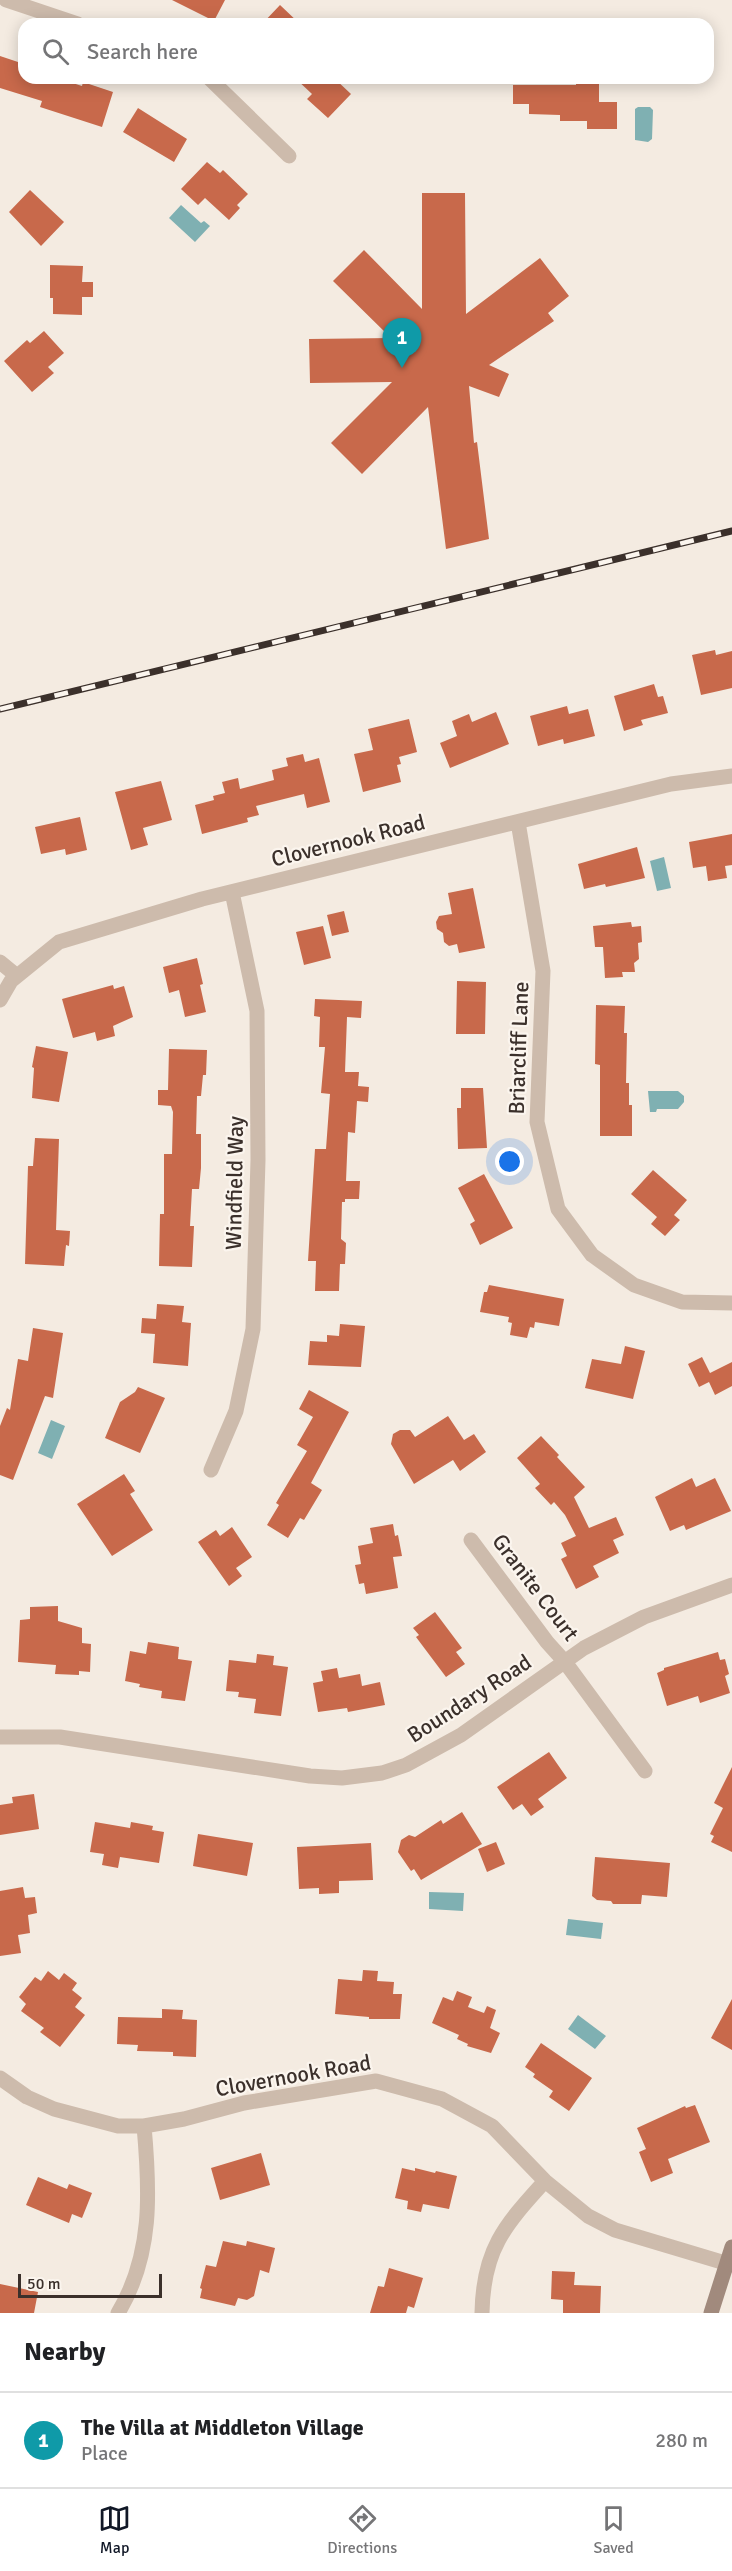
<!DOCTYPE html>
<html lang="en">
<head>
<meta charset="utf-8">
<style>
	body { margin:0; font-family:Signika,sans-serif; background:#f6f6f6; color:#202124 }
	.scale { position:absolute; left:18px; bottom:15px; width:144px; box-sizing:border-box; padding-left:6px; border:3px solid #3b302b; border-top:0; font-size:16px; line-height:21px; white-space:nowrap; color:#3b302b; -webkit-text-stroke:4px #fbf5ee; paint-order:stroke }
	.you { position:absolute; left:510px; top:1162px; width:21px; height:21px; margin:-15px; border:4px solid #fff; border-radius:50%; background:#1a73e8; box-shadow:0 0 0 9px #1a73e833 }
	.badge { display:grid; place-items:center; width:39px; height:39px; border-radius:50%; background:#111827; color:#fff; font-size:20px; font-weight:700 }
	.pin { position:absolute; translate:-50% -50px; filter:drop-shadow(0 2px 3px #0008) }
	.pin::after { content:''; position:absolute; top:32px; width:21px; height:18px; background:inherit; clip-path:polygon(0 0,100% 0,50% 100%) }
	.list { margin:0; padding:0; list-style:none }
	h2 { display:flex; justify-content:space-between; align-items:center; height:78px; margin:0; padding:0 24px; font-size:26px }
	h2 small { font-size:20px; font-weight:400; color:#757577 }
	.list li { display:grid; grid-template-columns:39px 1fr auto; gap:18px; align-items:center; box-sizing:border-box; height:96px; padding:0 24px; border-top:2px solid #e0e0e0 }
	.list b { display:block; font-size:22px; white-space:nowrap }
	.list p { margin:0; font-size:20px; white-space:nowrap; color:#757577 }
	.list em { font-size:20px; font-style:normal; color:#757577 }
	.icon { flex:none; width:33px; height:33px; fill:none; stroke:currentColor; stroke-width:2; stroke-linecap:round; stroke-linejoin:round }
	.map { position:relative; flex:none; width:732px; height:2313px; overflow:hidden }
	.search { position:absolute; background:#fff; box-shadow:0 3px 15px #0003; left:18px; right:18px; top:18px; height:66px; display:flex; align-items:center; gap:15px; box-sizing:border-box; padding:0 21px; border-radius:18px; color:#757577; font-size:22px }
	.sheet { height:174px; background:#fff }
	nav { display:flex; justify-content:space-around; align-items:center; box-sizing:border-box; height:84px; border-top:2px solid #e0e0e0; background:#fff; font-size:16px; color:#757577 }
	nav a { display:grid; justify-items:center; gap:3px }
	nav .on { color:#111827 }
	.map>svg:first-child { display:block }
	.water { fill:#7fb0b2 }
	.building { fill:#c8694b }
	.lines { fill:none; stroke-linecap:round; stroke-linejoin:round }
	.street { stroke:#cdbbac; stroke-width:15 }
	.secondary { stroke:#a18a7d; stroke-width:15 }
	.rail-casing { stroke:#3b302b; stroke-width:7 }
	.rail { stroke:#fbf5ee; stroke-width:4.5; stroke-dasharray:14; stroke-linecap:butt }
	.labels { text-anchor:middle; stroke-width:4.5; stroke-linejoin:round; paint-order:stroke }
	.street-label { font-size:22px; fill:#3b302b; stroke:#fbf5ee }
</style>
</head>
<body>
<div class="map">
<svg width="732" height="2313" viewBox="0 0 732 2313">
	<rect width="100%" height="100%" fill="#f4ebe1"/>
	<!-- water -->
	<path class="water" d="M638,107H650L653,110L652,139L648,142L635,140V109Z
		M181,205L201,223L204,221L210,226L195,242L169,218Z
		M664,857L671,888L657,891L650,861Z
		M648,1091H678L684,1096V1102L678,1109H657L656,1112H650Z
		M51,1420L65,1426L52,1459L38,1453Z
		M429,1892L464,1893L463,1911L429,1909Z
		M568,1919L603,1923L601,1939L566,1935Z
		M578,2015L606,2036L595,2049L568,2029Z"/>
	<!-- building -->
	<path class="building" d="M172,0H225L214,21Z
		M280,5L300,24H262Z
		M0,56L24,64V78H57L82,86L83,82L113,92L102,127L40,107L42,101L0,88Z
		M295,78H334L351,94L328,118L307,99L312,94Z
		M576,78H599V102H617V129H587V121H560V115L529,114V104H513V85H576Z
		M138,108L187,139L174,162L123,132Z
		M207,162L220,173L223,170L248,194L237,205L240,208L229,220L205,198L198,205L181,189Z
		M30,190L64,222L41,246L9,212Z
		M422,193H465L466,314L540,258L569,296L548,313L554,321L489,365L509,374L499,397L469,386L474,443L477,442L489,539L446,549L428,407L362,474L331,443L392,382L310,383L309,339L391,338L333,281L364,250L422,309Z
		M50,265L83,266L82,282H93V297H82V315L53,314V298H50Z
		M44,331L64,353L48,367L54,373L32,392L4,361L27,340L30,343Z
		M715,650L716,655L732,651V688L701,695L692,655Z
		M654,684L658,697L663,696L668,713L641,720L643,725L624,731L614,696Z
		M567,706L569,714L588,709L595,736L564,744L563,739L538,746L530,716Z
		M496,712L509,744L450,768L440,743L457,736L452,721L469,714L472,722Z
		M409,719L417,752L399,757L401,764L397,765L401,782L363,792L354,754L373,750L368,729Z
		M303,754L305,762L319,758L330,802L307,808L304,794L256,806L259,815L247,818L248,822L202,834L195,805L214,800L213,796L225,793L222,782L238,778L240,789L274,780L272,770L288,766L286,758Z
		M161,781L172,820L143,828L148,845L131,850L115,792Z
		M80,817L87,850L66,855L65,849L41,854L35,827Z
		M732,834V865L725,866L727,878L708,881L706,866L693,868L689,842Z
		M637,847L645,878L606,887L605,884L584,889L578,864Z
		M473,888L485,948L459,953L457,944L449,946L444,942L443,933L437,929L436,922L439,916L452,914L448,893Z
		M344,911L349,932L332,936L327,915Z
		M631,922L632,927L641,926L642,942L638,943L639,959L634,963L635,972H622L623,977L605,978L603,947H595L593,926Z
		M323,926L331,958L304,965L296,932Z
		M197,958L203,984L200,985L206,1012L185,1017L179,990L169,993L163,967Z
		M457,981L486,982L485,1034H456Z
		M113,985L114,989L124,986L133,1017L113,1026L115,1036L97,1041L95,1032L73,1038L62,999Z
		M315,999L362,1001L361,1018L347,1017L345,1072H359L358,1086L369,1087L368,1102L357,1101L355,1133L348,1132L346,1181H360L359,1199H345V1202H342L341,1239L346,1243L345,1264H340L339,1291H315L316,1261H308L315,1149H326L330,1094L321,1093L325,1047H319L320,1017L314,1016Z
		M596,1005L625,1006L624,1033H627L626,1083H629V1105H632V1136H600V1065L595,1064Z
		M36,1046L68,1052L59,1102L32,1098L34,1068L32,1067Z
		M169,1049L207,1050L206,1075H203L201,1096H197L196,1134H201V1168L199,1189H192L190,1226H194L192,1267L159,1266L160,1214H164V1154H172L173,1112L171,1106L158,1105V1090H168Z
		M461,1088H483L487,1148L458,1149L457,1108H461Z
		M35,1138L59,1139L56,1230L70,1231L69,1246L66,1245L64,1266L25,1264L28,1166H33Z
		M653,1170L687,1200L674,1215L680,1220L665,1236L651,1224L657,1217L631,1194Z
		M484,1174L513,1228L480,1245L470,1224L475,1221L458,1188Z
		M489,1285L564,1299L559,1326L535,1322L534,1328L530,1327L527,1338L510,1335L512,1323L508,1322L509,1317L480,1312L484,1292H487Z
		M157,1304L184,1306L182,1322L191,1323L188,1366L153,1363L155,1334L141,1333L142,1318L156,1319Z
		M340,1324L365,1326L361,1367L308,1365L310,1341L327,1342V1335L339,1336Z
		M33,1328L63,1333L53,1398L45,1396L13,1480L0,1475V1426L7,1408L10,1410L18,1359L28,1361Z
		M625,1346L645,1351L633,1399L585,1388L592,1359L621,1364Z
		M702,1357L710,1373L732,1362V1386L715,1395L709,1382L699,1387L688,1364Z
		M138,1387L165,1398L140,1453L105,1438L120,1402L135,1392Z
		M309,1390L349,1412L311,1483L322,1490L304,1520L300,1518L288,1538L267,1525L279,1505L276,1503L307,1451L297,1445L313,1417L299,1409Z
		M448,1416L464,1440L474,1434L486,1452L460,1471L453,1460L414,1484L391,1444L393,1434L400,1430H410L415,1437Z
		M541,1436L559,1455L557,1457L585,1487L574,1497L589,1528L616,1517L624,1535L613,1540L619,1553L593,1566L599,1577L576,1589L561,1559L567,1556L561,1543L576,1536L565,1515L554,1502L551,1505L535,1488L540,1484L517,1458Z
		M124,1474L135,1491L130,1494L153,1530L112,1556L77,1504Z
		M692,1478L696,1487L715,1478L731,1511L686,1530L684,1525L670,1531L655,1497Z
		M393,1524L395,1536L398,1535L402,1556L393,1557L398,1588L366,1594L364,1583L359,1584L355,1565L361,1564L358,1546L373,1543L370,1528Z
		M232,1527L252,1557L236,1568L242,1576L229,1586L198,1542L216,1530L220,1536Z
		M58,1606V1621L82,1628V1643L91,1644L90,1672L79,1671V1675L55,1674L56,1665L18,1662L20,1620L30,1619V1607Z
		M435,1612L462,1648L456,1652L465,1664L446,1677L416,1637L419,1635L413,1628Z
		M148,1642L179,1647L178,1659L192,1661L185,1701L161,1698L162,1691L139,1687L140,1684L125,1681L130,1651L146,1654Z
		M718,1652L720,1660L725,1659L729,1674L725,1676L730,1693L700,1703L698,1696L667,1706L657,1673L664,1670V1668Z
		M257,1654L274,1656L273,1665L288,1667L281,1716L254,1713L256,1699L238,1697L239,1692L226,1691L229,1660L256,1663Z
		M337,1668L339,1678L360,1674L362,1686L380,1682L385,1705L348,1712L347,1708L318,1712L313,1683L323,1681L321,1671Z
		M549,1752L567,1778L538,1799L544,1807L531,1816L522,1804L513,1810L497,1787Z
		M732,1767V1852L711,1842L714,1836L710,1834L723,1808L714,1803Z
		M34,1794L39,1829L0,1835V1805L13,1803L12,1797Z
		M462,1812L482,1844L421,1880L414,1869L411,1871L398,1852L401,1840L409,1835L415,1837L441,1820L443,1824Z
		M95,1822L130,1828L131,1822L153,1826L152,1830L164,1832L159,1863L120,1857L118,1868L102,1865L104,1854L90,1852Z
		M198,1834L253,1843L247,1876L193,1866Z
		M496,1842L505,1864L487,1872L478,1849Z
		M371,1843L373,1880L339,1881V1893L319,1894V1888L299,1889L297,1847Z
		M595,1857L670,1863L667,1897L642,1895L641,1904H613L611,1901L597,1900L592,1896Z
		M23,1887L25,1898L35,1897L37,1913L28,1915L30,1933L18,1935L21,1953L0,1956V1891Z
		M363,1970L378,1971L377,1981L394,1982L393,1994H402L400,2019H369V2017L335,2014L338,1979L362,1981Z
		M48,1971L59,1980L64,1973L77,1983L72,1990L82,1998L75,2007L85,2015L60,2047L40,2032L44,2028L21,2011L26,2004L19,1997L35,1977L41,1981Z
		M457,1991L472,1997L468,2007L484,2013L487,2006L496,2010L490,2028L500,2033L491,2053L467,2046L468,2044L457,2039L459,2035L432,2023L443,1997L453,2001Z
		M732,1999V2050L711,2038Z
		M162,2009L183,2010L182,2019L197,2020L196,2057L173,2056V2052L137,2051L138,2045L117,2044L118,2017L162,2018Z
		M541,2043L592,2078L569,2111L549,2097L553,2091L533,2077L535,2074L525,2067Z
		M695,2105L710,2142L668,2159L673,2173L651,2182L639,2152L646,2149L637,2128L685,2106L686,2108Z
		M261,2153L270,2185L220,2200L211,2168Z
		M402,2168L415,2171V2168L435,2173L436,2171L457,2176L449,2209L423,2204L421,2212L407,2209L408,2201L395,2198Z
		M38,2177L67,2189L69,2184L92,2193L82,2218L72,2214L69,2223L26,2205Z
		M223,2241L246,2246L247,2241L275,2248L269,2273L260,2270L254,2296L247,2300L238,2298L235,2306L200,2298L202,2289L200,2288L206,2265L216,2267Z
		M389,2268L423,2278L414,2308L408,2306L406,2313H370L378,2286L384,2287Z
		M552,2271L575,2272L574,2285L601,2286L600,2313H563V2300L551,2299Z
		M0,2284L38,2292L34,2313H0Z"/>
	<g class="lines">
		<!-- street -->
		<path class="street" d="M6,0L78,24
			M209,78L289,156
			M518,822L543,971L537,1122L558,1209L592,1255L634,1285L682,1302L732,1303
			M0,962L17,976
			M0,1000L11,981L59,942L202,899L671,784L732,776
			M211,1470L236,1411L253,1329L258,1160L257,1011L232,892
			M471,1540L547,1642L565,1662L645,1771
			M0,1737H60L310,1776L342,1778L382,1773L406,1765L461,1735L584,1648L644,1617L732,1585
			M0,2078L27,2097L54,2109L118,2126H144L184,2119L244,2103L376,2081L442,2099L492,2126L545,2181L588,2216L615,2230L732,2265
			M118,2313C153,2255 150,2192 144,2126
			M482,2313C483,2250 504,2226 545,2181"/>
		<!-- secondary -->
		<path class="secondary" d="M711,2313L732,2247"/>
		<defs>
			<path id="rail" d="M0,709L732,531"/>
		</defs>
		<!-- rail casing -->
		<use href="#rail" class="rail-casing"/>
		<!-- rail -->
		<use href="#rail" class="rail"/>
	</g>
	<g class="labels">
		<!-- street labels -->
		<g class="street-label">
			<text transform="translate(348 840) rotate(-14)" y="8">Clovernook Road</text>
			<text transform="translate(518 1048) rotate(-88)" y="8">Briarcliff Lane</text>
			<text transform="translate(234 1183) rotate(-89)" y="8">Windfield Way</text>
			<text transform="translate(536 1587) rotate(53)" y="8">Granite Court</text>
			<text transform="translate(469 1698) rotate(-33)" y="8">Boundary Road</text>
			<text transform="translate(293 2075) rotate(-10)" y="8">Clovernook Road</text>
		</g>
	</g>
</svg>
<div class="scale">50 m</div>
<div class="you"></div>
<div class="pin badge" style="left:402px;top:368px;background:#0f9aa8">1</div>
<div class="search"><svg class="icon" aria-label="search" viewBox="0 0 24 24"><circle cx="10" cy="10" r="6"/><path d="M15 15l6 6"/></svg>Search here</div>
</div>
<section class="sheet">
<h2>Nearby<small></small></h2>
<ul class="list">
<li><span class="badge" style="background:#0f9aa8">1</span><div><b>The Villa at Middleton Village</b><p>Place</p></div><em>280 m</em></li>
</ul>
</section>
<nav>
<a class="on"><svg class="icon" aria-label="map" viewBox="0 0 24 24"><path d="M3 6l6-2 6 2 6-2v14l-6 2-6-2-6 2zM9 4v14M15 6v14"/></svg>Map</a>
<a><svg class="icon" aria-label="directions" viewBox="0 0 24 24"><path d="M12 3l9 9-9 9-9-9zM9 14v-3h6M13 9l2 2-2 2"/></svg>Directions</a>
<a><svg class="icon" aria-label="saved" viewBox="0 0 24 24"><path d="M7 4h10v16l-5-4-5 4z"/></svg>Saved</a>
</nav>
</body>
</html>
